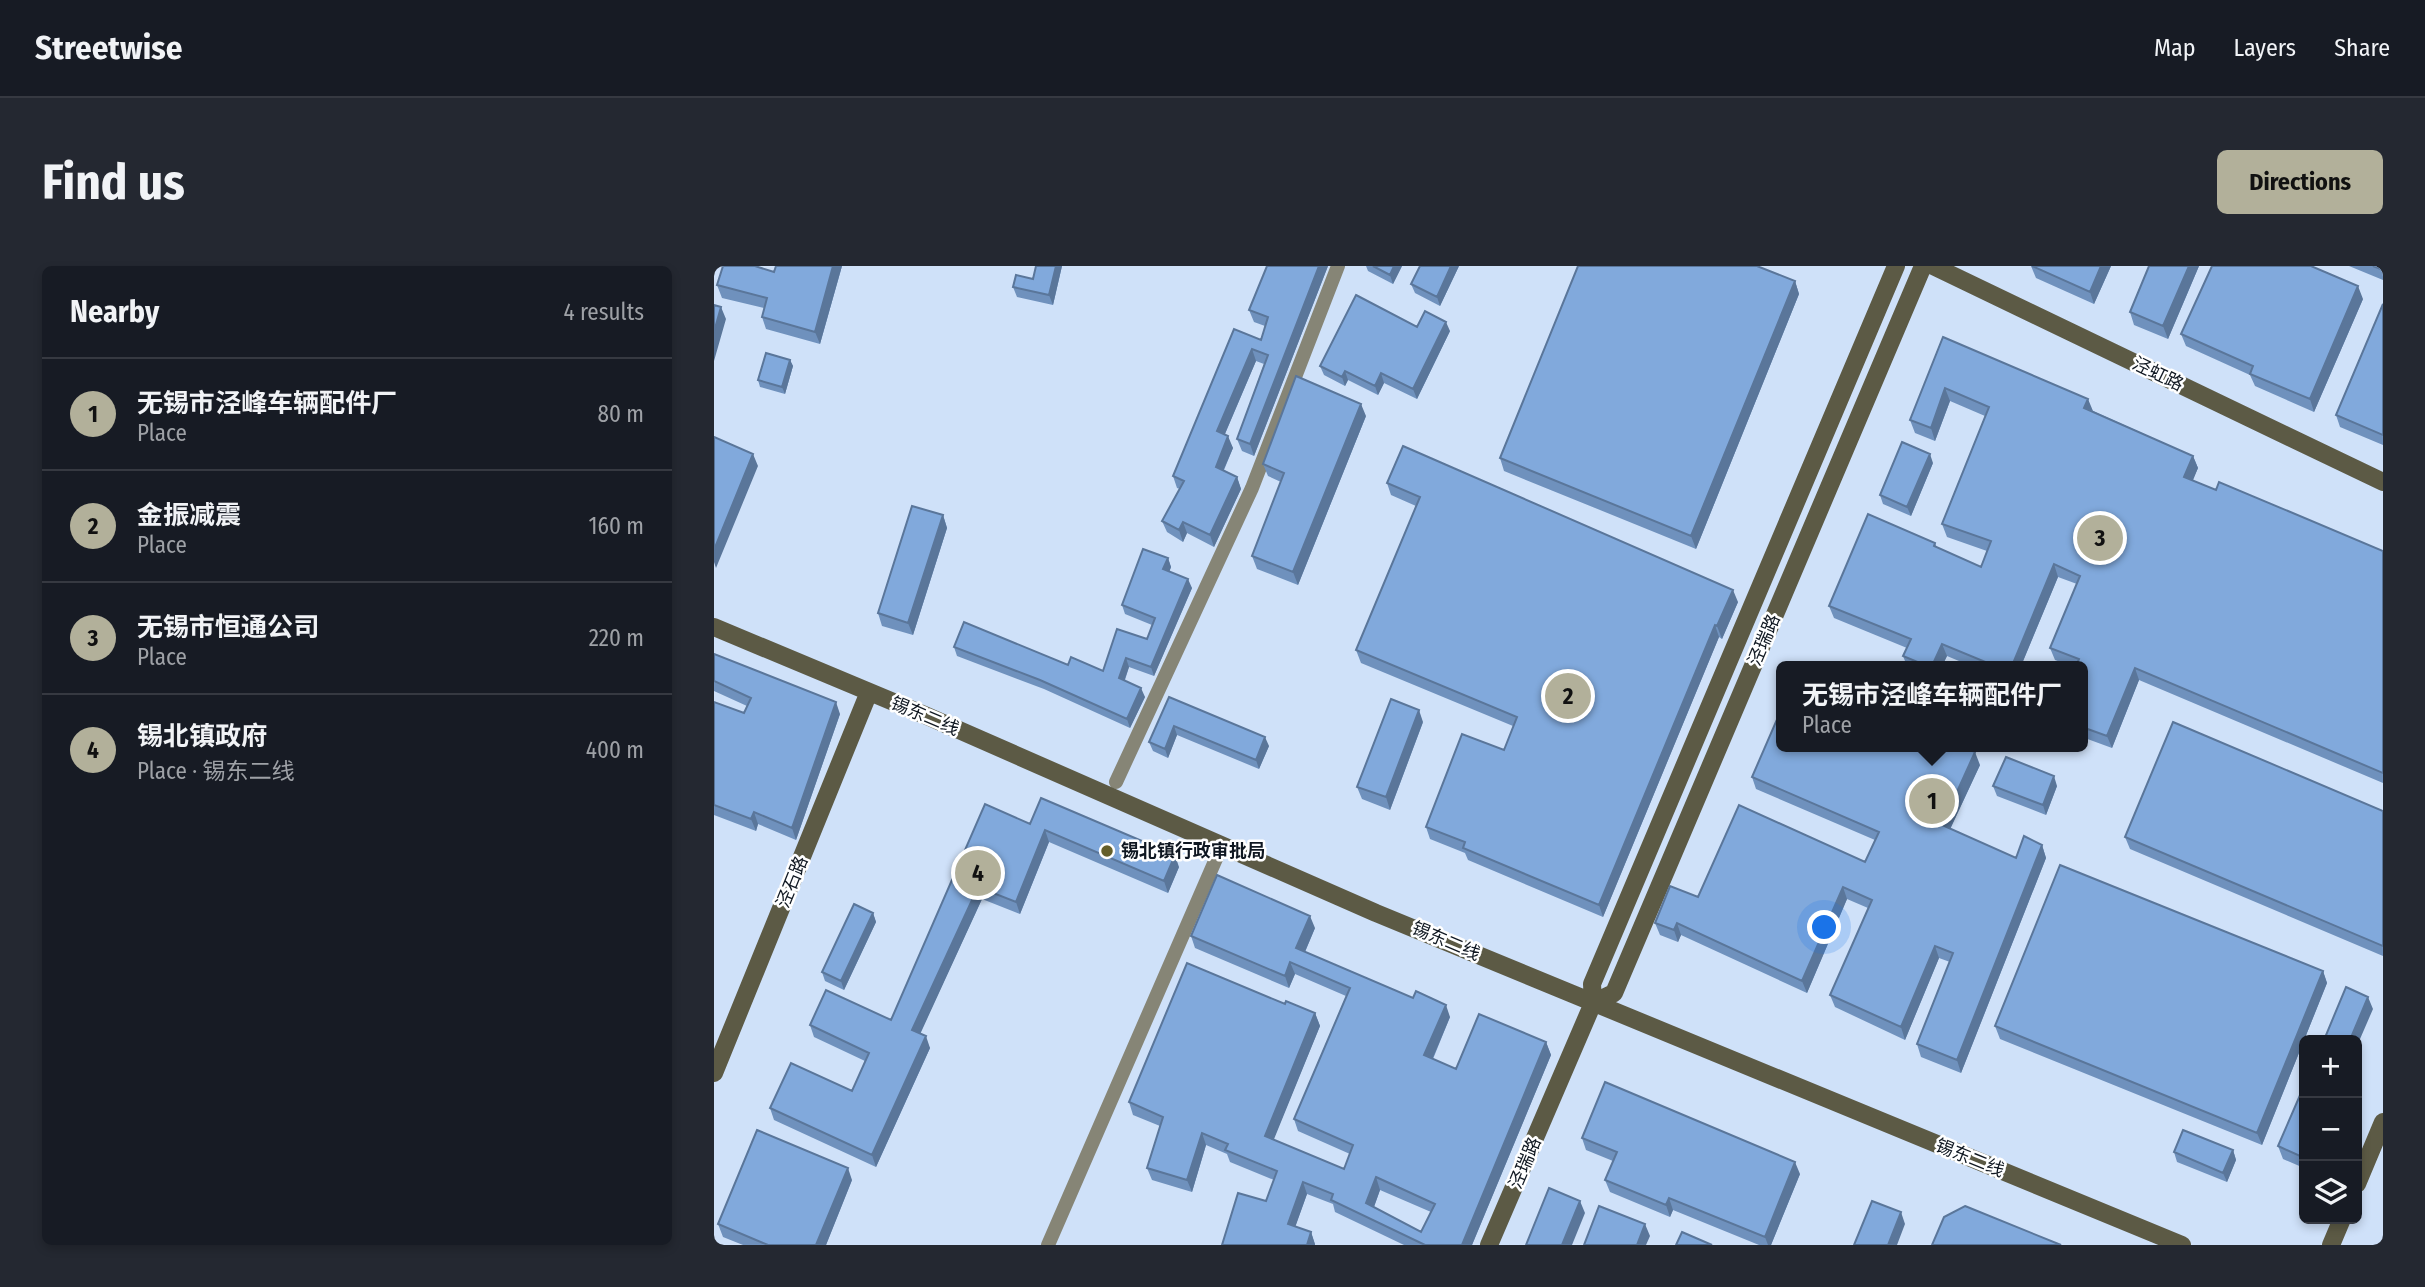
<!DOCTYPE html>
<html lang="en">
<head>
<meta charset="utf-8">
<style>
	body { margin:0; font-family:"Fira Sans Condensed","Noto Sans SC",sans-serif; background:#242831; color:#f1f3f6 }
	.controls { position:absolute; right:21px; bottom:21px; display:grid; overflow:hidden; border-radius:10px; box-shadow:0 4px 10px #0003 }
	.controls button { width:63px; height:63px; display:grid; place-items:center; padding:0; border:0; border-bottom:2px solid #363941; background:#171b24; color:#f1f3f6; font:35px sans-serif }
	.you { position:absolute; left:1111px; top:662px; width:24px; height:24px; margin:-18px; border:5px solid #fff; border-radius:50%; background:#1a73e8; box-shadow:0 0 0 10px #1a73e833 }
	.badge { display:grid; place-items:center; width:46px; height:46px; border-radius:50%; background:#b2b09a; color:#111; font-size:23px; font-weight:700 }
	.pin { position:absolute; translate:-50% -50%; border:4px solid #fff; box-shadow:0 2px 7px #0006 }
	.popup { position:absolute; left:1062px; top:395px; width:312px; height:91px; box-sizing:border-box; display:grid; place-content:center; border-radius:10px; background:#171b24; filter:drop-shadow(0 2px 5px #0005); font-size:23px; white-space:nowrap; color:#9ea1a6 }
	.popup b { font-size:26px; color:#f1f3f6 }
	.popup::after { content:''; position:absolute; left:50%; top:100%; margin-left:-14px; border:14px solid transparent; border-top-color:#171b24 }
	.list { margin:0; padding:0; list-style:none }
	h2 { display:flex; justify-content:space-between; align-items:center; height:91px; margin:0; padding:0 28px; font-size:30px }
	h2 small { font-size:23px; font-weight:400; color:#9ea1a6 }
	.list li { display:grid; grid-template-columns:46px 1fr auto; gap:21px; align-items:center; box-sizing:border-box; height:112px; padding:0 28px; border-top:2px solid #363941 }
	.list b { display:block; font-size:26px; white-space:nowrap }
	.list p { margin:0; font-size:23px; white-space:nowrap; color:#9ea1a6 }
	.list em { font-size:23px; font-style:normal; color:#9ea1a6 }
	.icon { flex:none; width:38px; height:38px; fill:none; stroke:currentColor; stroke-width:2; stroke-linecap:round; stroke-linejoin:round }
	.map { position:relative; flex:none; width:1669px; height:979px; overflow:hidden; border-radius:10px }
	header { display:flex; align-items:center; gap:42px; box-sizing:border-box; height:98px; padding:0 35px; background:#171b24; border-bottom:2px solid #363941 }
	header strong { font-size:33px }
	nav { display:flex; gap:38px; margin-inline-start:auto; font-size:24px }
	.intro { display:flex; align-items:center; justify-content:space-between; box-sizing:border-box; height:168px; padding:0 42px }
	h1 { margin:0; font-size:49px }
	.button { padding:18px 32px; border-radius:10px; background:#b2b09a; color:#111; font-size:24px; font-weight:700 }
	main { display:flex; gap:42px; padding:0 42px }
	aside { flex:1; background:#171b24; border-radius:10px; box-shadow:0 4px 10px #0003 }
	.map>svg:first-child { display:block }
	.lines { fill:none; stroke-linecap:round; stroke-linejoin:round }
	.street { stroke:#868576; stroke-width:14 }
	.secondary { stroke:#5c5a45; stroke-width:18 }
	.wall { fill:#6f91bd; fill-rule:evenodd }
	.shaded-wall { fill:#5a769a }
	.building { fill:#81a9dc; stroke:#5a769a; stroke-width:2; fill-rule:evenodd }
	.poi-dot { fill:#645e2a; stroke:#fff; stroke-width:2.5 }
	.labels { text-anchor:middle; stroke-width:5; stroke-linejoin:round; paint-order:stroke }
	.street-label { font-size:18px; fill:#0f1721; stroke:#fff }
	.poi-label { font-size:18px; font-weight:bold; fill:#0f1721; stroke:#fff; text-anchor:start }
</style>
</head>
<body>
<header>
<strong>Streetwise</strong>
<nav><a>Map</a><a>Layers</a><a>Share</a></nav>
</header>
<div class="intro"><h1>Find us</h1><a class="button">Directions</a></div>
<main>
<aside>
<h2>Nearby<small>4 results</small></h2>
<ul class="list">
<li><span class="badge">1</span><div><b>无锡市泾峰车辆配件厂</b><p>Place</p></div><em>80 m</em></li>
<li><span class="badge">2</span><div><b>金振减震</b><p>Place</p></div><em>160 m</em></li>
<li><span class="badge">3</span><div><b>无锡市恒通公司</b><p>Place</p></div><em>220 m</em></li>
<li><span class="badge">4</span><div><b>锡北镇政府</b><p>Place · 锡东二线</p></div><em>400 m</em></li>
</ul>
</aside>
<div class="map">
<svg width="1669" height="979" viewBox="0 0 1669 979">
	<rect width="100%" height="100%" fill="#cfe1f9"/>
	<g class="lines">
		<!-- street -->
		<path class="street" d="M402,516L538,222L624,0
			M334,979L508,579"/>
		<!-- secondary -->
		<path class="secondary" d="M1219,0L1669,216
			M0,361L213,450L662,647L1468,979
			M879,737L900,727L1209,0
			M0,807L155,426
			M1643,918L1669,856
			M775,979L879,737L878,718L1182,0
			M1617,979L1628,953"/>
	</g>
	<!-- wall -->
	<path class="wall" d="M62,0H128L106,78L52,63L48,51L50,42L8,32L3,19L60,6Z
		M322,0H348L339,39L303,31L299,21L319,13Z
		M553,0H614L540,190L528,185L523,173L550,98L542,95L511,168L519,182L510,204L523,211L527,223L500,281L473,267L469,276L453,266L448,255L466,223L463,222L459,210L520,63L547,74L551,60L540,56L535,44Z
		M652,0H688L679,18L654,5Z
		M745,0L726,40L701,27L697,18Z
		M1317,0H1397L1380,38L1322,12Z
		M1435,0H1485L1454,73L1420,59L1416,46Z
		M1635,0H1669V14Z
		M1081,15L1085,28L982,283L790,205L786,192Z
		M1649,33L1600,146L1541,120L1536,109L1472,80L1467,68Z
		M1669,38V179L1626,161L1622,149Z
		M703,61L736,65L703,133L670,117L664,129L634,114L631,120L610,109L606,100Z
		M1229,71L1379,145L1479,190L1484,202L1478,215L1669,285V517L1425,414L1398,482L1368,471V400H1357L1341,394L1336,382L1363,318L1344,311L1307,400H1257L1233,390L1228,400H1193L1189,390L1193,382L1120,352L1115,340L1221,277L1223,282L1267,301L1273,285L1233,271L1228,258L1271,150L1236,135L1221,175L1201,167L1196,154Z
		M76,94L79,100L71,128L46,121L44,114Z
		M652,150L584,319L543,303L538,290L567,216L554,210L549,198Z
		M1219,197L1197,250L1169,238L1166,229Z
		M673,217L1024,336L1008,373L1005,371L889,651L754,594L751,587L716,573L712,561L790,484L799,460L647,397L642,384L702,240L677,229Z
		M229,249L233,262L199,369L168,360L164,347Z
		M454,292L457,301L455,306L478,322L440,410L415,401L411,414L431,431L416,462L330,423L243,390L240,381L389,405L433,373L438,359L411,348L408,339Z
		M0,388L126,448L82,574L44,558L42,565L0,549V436L30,447L33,440L0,425Z
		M455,431L555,480L545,503L463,469L454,492L439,485L435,476Z
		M709,456L676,544L648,533L643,521Z
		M1266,499L1236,563L1302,592L1328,579L1332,592L1247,807L1207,791L1203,778L1236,696L1225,692L1191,774L1121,741L1116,729L1154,642L1133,633L1093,727L967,669L964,676L946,669L941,657L984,631L1151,596L1161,574L1042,523L1038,511Z
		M1279,520H1343L1332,549L1283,530Z
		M271,538L316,558L465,601L454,627L335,576L306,648L268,633L206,767L216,782L162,901L60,854L56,842L138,825L151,795L100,771L96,759L177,754Z
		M1669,545V690L1416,583L1411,571Z
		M159,647L162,656L130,724L111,715L108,706Z
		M601,662L591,686L736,751L719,793L742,803L832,776L837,789L758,979H690L621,946L619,938L593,928L581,961L597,966L601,979H508L552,935L560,914L516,896L513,888L492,879L478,926L438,914L433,902L446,860L419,849L415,836L571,738L601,747L606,760L559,874L630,903L636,888L584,865L580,853L632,730L581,708L575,722L481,682L477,670ZM666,924L717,946L707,966L660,941Z
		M1609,705L1613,717L1548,879L1286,773L1281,760Z
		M1590,820V902L1569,893L1564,880Z
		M868,872L1086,908L1057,979H1045L959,944L956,951L896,926L891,914L899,895L872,884Z
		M1519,884L1522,894L1513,916L1463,896L1460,886Z
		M138,914L112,979H29L9,971L4,958Z"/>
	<!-- shaded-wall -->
	<path class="shaded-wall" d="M119,0H128L106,78L101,66Z
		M342,0H348L339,39L335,29Z
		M605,0H614L540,190L536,178Z
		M680,0H688L679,18L676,9Z
		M737,0H745L726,40L723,31Z
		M1387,0H1397L1380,38L1376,26Z
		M1475,0H1485L1454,73L1449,60Z
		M1081,15L1085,28L982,283L977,270Z
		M1644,20L1649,33L1600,146L1596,133Z
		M7,41L12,53L0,95V66Z
		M732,56L736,65L703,133L699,123Z
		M538,83L542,95L507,177L503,165Z
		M76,94L79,100L71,128L68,121Z
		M631,105L634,114L631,120L628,111Z
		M667,107L670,117L664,129L661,120Z
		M1231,122L1236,135L1221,175L1217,162Z
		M1374,133L1379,145L1370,142Z
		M647,138L652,150L584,319L579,306Z
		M514,170L519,182L506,212L502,201Z
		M39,188L44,200L2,302L0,296V284Z
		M1216,188L1219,197L1197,250L1193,241Z
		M1479,190L1484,202L1475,224L1470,211Z
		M523,211L527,223L500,281L496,269Z
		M229,249L233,262L199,369L194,357Z
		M469,256L473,267L469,276L465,264Z
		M454,292L457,301L453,312L449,303Z
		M1340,298L1344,311L1307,400H1298Z
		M474,313L478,322L440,410L437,401Z
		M1019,324L1024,336L1008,373L1003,360Z
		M1001,359L1005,371L889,651L885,639Z
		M1228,378L1233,390L1228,400H1218Z
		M412,392L415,401L408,421L405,412Z
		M1421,402L1425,414L1398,482L1393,470Z
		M427,422L431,431L416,462L413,453Z
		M122,436L126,448L82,574L78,562Z
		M705,444L709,456L676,544L672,531Z
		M460,460L463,469L454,492L451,483Z
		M551,471L555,480L545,503L542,494Z
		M1261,486L1266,499L1232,572L1228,559Z
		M1340,510L1343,520L1332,549L1329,539Z
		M40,546L44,558L42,565L37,553Z
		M331,564L335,576L306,648L302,636Z
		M1328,579L1332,592L1247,807L1243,794Z
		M461,589L465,601L454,627L450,615Z
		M264,621L268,633L203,775L198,764Z
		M1129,621L1133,633L1093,727L1088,715Z
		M159,647L162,656L130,724L127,715Z
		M596,650L601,662L587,695L582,682Z
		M963,657L967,669L964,676L960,664Z
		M1221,680L1225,692L1191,774L1187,761Z
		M576,696L581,708L575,722L571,710Z
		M1609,705L1613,717L1548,879L1543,867Z
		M1654,731L1659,743L1643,780V774H1636Z
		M732,739L736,751L715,801L710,789Z
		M601,747L606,760L556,883L551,870Z
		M212,770L216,782L162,901L158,889Z
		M832,776L837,789L758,979H748Z
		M488,867L492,879L478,926L473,914Z
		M1590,880V900L1586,890Z
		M1519,884L1522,894L1513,916L1509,907Z
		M1081,896L1086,908L1057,979H1054L1051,971Z
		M134,902L138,914L112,979H102Z
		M662,911L666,924L657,949L652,937Z
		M589,916L593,928L578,970L574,958Z
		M955,932L959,944L956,951L952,939Z
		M866,935L871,947L858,979H848Z
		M1187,946L1191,958L1183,979H1174Z
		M931,958L936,970L932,979H923Z
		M597,966L601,978V979H593Z"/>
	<!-- building -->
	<path class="building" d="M9,0H41L60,6L62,0H119L101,66L48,51L53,32L3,19Z
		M322,0H342L335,29L299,21L302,9L319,13Z
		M553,0H605L536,178L523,173L554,89L538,83L503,165L514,170L502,201L523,211L496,269L469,256L465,264L448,255L470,215L459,210L520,63L547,74L554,51L535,44Z
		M659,0H680L676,9Z
		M706,0H737L723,31L697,18Z
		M864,0H1043L1081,15L977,270L786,192Z
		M1318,0H1387L1376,26Z
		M1435,0H1475L1449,60L1416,46Z
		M1498,0H1597L1644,20L1596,133L1536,108L1539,100L1467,68Z
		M1659,0H1669V4Z
		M642,29L703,61L711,45L732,56L699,123L667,107L661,120L631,105L628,111L606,100Z
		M1669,38V169L1622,149Z
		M0,39L7,41L0,66Z
		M1229,71L1374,133L1370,142L1479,190L1470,211L1502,224L1505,216L1669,285V507L1421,402L1393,470L1368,461V400H1362L1365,393L1336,382L1366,310L1340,298L1298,400H1281L1228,378L1218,400H1213L1189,390L1197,373L1115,340L1154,248L1221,277L1220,280L1267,301L1277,275L1228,258L1275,141L1231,122L1217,162L1196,154Z
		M52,87L76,94L68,121L44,114Z
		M582,110L647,138L579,306L538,290L570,207L549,198Z
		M0,171L39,188L0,284Z
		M1188,176L1216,188L1193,241L1166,229Z
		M689,180L1019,324L1003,360L1001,359L885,639L749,582L751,576L712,561L748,468L790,484L803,451L642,384L706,231L673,217Z
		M198,240L229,249L194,357L164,347Z
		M429,283L454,292L449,303L474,313L437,401L412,392L405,412L427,422L413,453L326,414L240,381L250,356L354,399L357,391L389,405L403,363L433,373L441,352L408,339Z
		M0,388L122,436L78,562L40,546L37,553L0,539V436L30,447L37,432L0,415Z
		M455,431L551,471L542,494L460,460L451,483L435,476Z
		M677,433L705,444L672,531L643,521Z
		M1068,442V481H1249L1261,486L1228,559L1302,592L1310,570L1328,579L1243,794L1203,778L1239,687L1221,680L1187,761L1116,729L1158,634L1129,621L1088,715L963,657L960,664L941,657L956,620L984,631L1025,539L1151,596L1165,566L1038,511Z
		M1459,456L1669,545V680L1411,571Z
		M1292,491L1340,510L1329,539L1279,520Z
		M327,532L461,589L450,615L331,564L302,636L264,621L198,764L212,770L158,889L56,842L77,797L138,825L155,787L96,759L112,724L177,754L271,538L316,558Z
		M1346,599L1609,705L1543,867L1281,760Z
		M503,609L596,650L582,682L699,732L702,725L732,739L710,789L742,803L765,748L832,776L748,979H711L617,934L619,928L589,916L574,958L597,966L593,979H508L524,927L552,935L563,905L511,884L514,878L488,867L473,914L433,902L449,851L415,836L473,697L571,738L572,735L601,747L551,870L630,903L639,879L580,853L636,722L576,696L571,710L477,670ZM662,911L721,938L707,966L652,937Z
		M140,638L159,647L127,715L108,706Z
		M1632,721L1654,731L1636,774H1610Z
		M891,816L1081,896L1051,971L955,932L952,939L891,914L903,886L868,872Z
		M1590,820V880L1586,890L1564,880Z
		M43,864L134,902L102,979H54L4,958Z
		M1469,864L1519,884L1509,907L1460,886Z
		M835,922L866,935L848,979H812Z
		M1158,935L1187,946L1174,979H1140Z
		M885,940L931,958L923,979H870Z
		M1251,940L1347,979H1218L1230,951Z
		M968,966L998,979H962Z"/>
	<!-- markers -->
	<circle class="poi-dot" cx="393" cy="585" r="7"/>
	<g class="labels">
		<!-- street labels -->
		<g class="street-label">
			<text transform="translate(1444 108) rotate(26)" y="6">泾虹路</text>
			<text transform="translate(1050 374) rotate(-67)" y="6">泾瑞路</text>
			<text transform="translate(211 450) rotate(23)" y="6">锡东二线</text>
			<text transform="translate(78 616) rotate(-68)" y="6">泾石路</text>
			<text transform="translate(732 675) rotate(23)" y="6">锡东二线</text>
			<text transform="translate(1256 892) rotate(22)" y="6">锡东二线</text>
			<text transform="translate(811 897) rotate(-67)" y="6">泾瑞路</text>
		</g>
		<!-- poi labels -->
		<g class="poi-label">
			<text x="407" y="591">锡北镇行政审批局</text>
		</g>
	</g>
</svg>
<div class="controls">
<button>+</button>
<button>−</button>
<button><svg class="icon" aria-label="layers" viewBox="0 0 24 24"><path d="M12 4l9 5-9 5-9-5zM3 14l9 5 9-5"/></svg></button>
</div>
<div class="you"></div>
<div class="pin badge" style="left:1218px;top:535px">1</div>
<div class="popup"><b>无锡市泾峰车辆配件厂</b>Place</div>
<div class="pin badge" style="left:854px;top:430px">2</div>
<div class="pin badge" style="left:1386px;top:272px">3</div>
<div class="pin badge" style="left:264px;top:607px">4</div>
</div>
</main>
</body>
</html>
